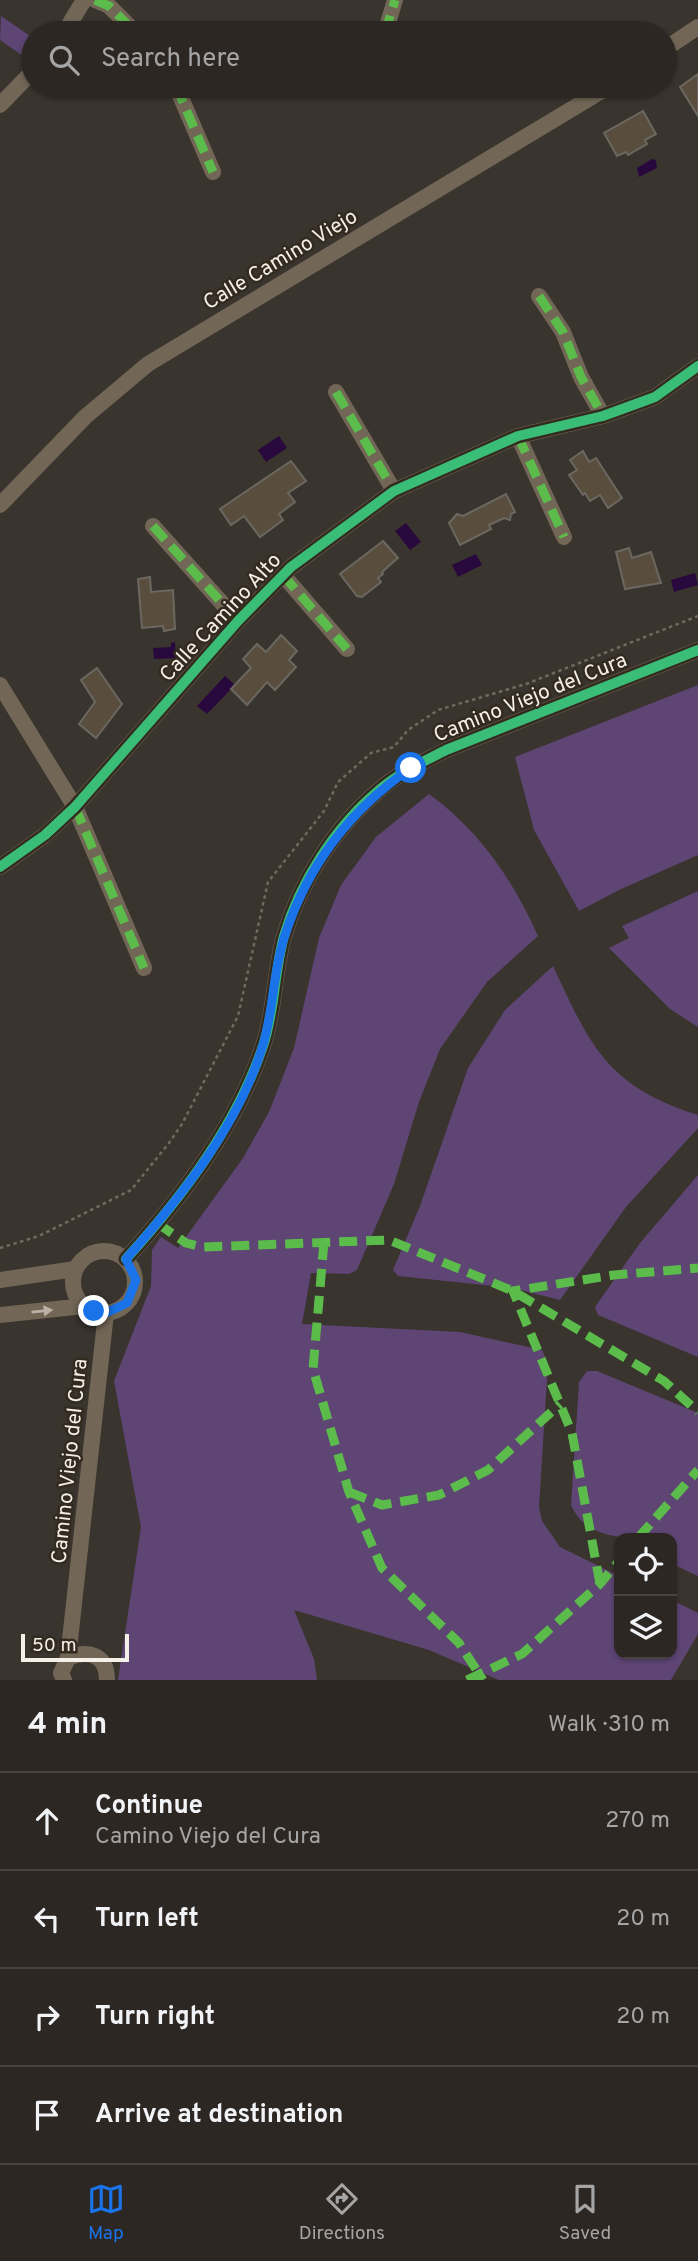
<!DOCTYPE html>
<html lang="en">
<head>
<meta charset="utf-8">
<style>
	body { margin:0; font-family:Overpass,sans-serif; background:#38332f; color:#f1f3f6 }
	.controls { position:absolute; right:21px; bottom:21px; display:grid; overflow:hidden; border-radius:14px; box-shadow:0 2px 5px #0004 }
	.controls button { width:63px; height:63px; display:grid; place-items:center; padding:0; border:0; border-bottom:2px solid #484440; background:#2c2722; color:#f1f3f6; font:35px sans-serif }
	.scale { position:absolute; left:21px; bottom:18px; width:108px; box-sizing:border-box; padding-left:7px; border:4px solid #f4efe7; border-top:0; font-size:19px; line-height:24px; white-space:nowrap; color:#f4efe7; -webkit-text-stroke:5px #342b20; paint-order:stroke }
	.stop { position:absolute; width:21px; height:21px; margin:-16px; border:5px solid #1a73e8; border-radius:50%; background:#fff }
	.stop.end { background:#1a73e8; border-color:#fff; box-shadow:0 2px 7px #0008 }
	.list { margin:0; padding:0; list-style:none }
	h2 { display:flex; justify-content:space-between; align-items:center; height:91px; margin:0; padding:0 28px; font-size:30px }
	h2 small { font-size:23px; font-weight:400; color:#a6a5a5 }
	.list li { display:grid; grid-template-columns:46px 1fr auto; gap:21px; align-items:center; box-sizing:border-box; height:98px; padding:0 28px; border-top:2px solid #484440 }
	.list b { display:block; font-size:26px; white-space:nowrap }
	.list p { margin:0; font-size:23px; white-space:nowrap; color:#a6a5a5 }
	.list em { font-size:23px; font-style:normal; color:#a6a5a5 }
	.icon { flex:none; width:38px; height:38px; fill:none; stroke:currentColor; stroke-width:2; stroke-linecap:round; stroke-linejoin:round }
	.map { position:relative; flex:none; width:698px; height:1680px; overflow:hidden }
	.search { position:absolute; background:#2c2722; box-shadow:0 2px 5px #0004; left:21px; right:21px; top:21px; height:77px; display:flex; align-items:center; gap:18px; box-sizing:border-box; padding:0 24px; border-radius:38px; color:#a6a5a5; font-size:26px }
	.sheet { height:483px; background:#2c2722 }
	nav { display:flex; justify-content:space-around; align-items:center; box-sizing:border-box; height:98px; border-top:2px solid #484440; background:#2c2722; font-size:19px; color:#a6a5a5 }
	nav a { display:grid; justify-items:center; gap:4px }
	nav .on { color:#1a73e8 }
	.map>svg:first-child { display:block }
	.green { fill:#5e4574 }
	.water { fill:#29093d }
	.building { fill:#594e3e; stroke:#6b6761; stroke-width:2 }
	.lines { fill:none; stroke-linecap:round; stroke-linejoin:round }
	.path { stroke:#716a5f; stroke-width:2.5; stroke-dasharray:3.5 3.5; stroke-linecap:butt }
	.minor { stroke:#726757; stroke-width:16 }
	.quiet { stroke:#5cbc4b; stroke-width:9; stroke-dasharray:18 9; stroke-linecap:butt }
	.cycleway-casing { stroke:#342b20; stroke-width:15 }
	.cycleway { stroke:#3abd76; stroke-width:10 }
	.oneway { fill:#bab2a6 }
	.route { stroke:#1a73e8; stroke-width:9 }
	.labels { text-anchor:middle; stroke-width:5; stroke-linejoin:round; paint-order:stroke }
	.street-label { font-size:21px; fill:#f4efe7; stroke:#342b20 }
</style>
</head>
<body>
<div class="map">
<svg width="698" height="1680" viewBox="0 0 698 1680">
	<rect width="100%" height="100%" fill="#3a342e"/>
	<!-- green -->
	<path class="green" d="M1,16L33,38V47L26,58L0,40Z
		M698,685V855L619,890L579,911L534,830L515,757Z
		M429,794C479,830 513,880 538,936L487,982L440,1049L419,1102L394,1184L357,1270L349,1274L311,1273L302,1324L460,1332L542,1350L548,1363L539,1507L542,1521L560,1547L619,1576V1654H672V1600L698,1613V1634L671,1680H499L429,1650L294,1610L314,1659L317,1680H118L141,1527L114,1381L151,1286L152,1250L161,1237L178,1248L243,1158L269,1112L294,1048L319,938L341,885L376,837Z
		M698,891V1027L670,1009L609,948L629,938L622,926Z
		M553,966C590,1046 608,1087 698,1115V1128L626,1207L560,1300L512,1288L398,1276L393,1270L420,1206L468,1068L505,1010Z
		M698,1175V1357L598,1315L595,1307L640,1243Z
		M587,1371H597L698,1413V1576L672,1564V1538C637,1538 588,1544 571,1505L579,1382Z"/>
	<!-- water -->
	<path class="water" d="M652,159L656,160L657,168L639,177L637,168Z
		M279,436L287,448L266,462L258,450Z
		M406,523L421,542L410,550L395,531Z
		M476,554L482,565L458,577L452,565Z
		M695,573L698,585L674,592L671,580Z
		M175,642L176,658L154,659L153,648L171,647V643Z
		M225,676L235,685L207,714L197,706Z"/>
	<!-- building -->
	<path class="building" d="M698,74V116L680,87Z
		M643,111L656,134L645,140L647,144L628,155L626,152L617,156L604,133Z
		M583,451L589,462L596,458L622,498L608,508L600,495L590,501L585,493L583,495L569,475L577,470L570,460Z
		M291,461L306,481L288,493L295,502L279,514L283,520L260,537L244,516L231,525L220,509Z
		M506,494L515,512L511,514L510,520L504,518L489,525L491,529L460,545L449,523L457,514L463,516Z
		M383,541L398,558L382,572L383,574L378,578L381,582L362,597L357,596L340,574Z
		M629,548L632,558L651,552L661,583L625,589L616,552Z
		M150,577L151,592L173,590L175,629L164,631L163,626L142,628L138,579Z
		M281,635L297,651L289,660L296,667L275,690L267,682L247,705L231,689L251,668L243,659L257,644L266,652Z
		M97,668L122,704L96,738L79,724L95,702L81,680Z"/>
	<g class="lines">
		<!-- path -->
		<path class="path" d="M0,1248L39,1236L131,1190L169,1143L182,1124L238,1016L268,882L324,811L338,782L371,753L394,747L408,730L438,710L526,684L698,616"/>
		<!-- minor -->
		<path class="minor" d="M95,0L109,6L136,33
			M64,33L84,0
			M385,33L395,0
			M665,49L698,27
			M176,86L213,172
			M0,105L33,71
			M539,296L563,332L581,377L603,416
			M336,392L394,491
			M518,436L564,537
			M0,505L85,417L148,364L610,86
			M153,526L238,621
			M283,575L347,649
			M0,685L75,807L144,968
			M0,867L45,835L75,807L238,621L291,567L394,491L518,436L603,416L655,397L698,366
			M73 1282a31 31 0 1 1 62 0a31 31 0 1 1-62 0Z
			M126,1259C182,1197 236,1126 263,1046C275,1011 274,972 284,936C300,882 335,827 378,791C398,773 423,762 446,750L698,650
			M0,1280L75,1269
			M0,1315L84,1306
			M68,1658L106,1313
			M64,1680L61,1673L68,1658C89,1649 107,1655 107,1680"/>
		<!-- quiet -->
		<path class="quiet" d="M95,0L109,6L136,33
			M385,33L395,0
			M176,86L213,172
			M539,296L563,332L581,377L603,416
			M336,392L394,491
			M518,436L564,537
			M153,526L238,621
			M283,575L347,649
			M75,807L144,968
			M157,1223L186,1243L202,1247L389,1240L513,1291L664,1381L698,1412
			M324,1242L313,1369L349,1492L382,1568L459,1643L483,1680
			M349,1492L382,1505L439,1495L488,1470L560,1404
			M638,1538L698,1470
			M600,1584L572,1433L513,1291L614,1275L698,1268
			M467,1680L522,1654L600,1584L619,1561"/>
		<defs>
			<path id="cycleway" d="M0,867L45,835L75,807L238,621L291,567L394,491L518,436L603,416L655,397L698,366
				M126,1259C182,1197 236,1126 263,1046C275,1011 274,972 284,936C300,882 335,827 378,791C398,773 423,762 446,750L698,650"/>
		</defs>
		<!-- cycleway casing -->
		<use href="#cycleway" class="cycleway-casing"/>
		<!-- cycleway -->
		<use href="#cycleway" class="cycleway"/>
	</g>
	<!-- one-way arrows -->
	<defs><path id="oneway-solid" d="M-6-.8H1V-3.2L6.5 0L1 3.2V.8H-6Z" transform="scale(1.75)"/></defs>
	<use class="oneway" href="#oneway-solid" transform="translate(42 1311) rotate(-6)"/>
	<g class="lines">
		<!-- route -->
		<path class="route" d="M94,1311L106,1313L127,1303L136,1280L126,1259C181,1197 239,1125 263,1045C274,1009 273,970 285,935C308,865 351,809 411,768"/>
	</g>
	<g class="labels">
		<!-- street labels -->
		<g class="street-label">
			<text transform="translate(280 259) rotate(-31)" y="7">Calle Camino Viejo</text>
			<text transform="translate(220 617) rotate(-47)" y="7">Calle Camino Alto</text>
			<text transform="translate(530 697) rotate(-22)" y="7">Camino Viejo del Cura</text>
			<text transform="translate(69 1461) rotate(-84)" y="7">Camino Viejo del Cura</text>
		</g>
	</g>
</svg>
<div class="controls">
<button><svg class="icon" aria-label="locate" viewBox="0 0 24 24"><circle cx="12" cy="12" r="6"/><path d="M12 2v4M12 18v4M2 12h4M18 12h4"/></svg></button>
<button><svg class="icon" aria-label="layers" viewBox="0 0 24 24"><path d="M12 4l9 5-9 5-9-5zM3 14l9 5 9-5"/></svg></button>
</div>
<div class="scale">50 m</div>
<div class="stop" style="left:411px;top:768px"></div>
<div class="stop end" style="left:94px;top:1311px"></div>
<div class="search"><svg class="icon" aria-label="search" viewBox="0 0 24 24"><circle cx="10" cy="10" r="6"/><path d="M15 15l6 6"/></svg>Search here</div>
</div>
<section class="sheet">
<h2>4 min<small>Walk · 310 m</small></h2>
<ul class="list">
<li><svg class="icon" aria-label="ahead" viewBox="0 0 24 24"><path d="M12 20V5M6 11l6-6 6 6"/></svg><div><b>Continue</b><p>Camino Viejo del Cura</p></div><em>270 m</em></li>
<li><svg class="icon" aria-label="left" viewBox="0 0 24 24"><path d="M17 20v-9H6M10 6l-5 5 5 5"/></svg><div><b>Turn left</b></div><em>20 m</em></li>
<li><svg class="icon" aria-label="right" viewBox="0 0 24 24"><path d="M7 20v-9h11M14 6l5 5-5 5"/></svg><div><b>Turn right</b></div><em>20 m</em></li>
<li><svg class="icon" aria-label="arrive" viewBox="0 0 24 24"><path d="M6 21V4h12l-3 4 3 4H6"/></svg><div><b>Arrive at destination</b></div></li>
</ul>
</section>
<nav>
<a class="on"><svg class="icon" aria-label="map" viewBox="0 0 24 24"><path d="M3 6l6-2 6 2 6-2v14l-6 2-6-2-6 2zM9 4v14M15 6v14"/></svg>Map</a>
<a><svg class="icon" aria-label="directions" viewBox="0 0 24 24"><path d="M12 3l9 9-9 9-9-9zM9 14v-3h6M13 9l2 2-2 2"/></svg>Directions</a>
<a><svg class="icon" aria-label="saved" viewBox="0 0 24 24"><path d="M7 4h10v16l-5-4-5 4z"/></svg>Saved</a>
</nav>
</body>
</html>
